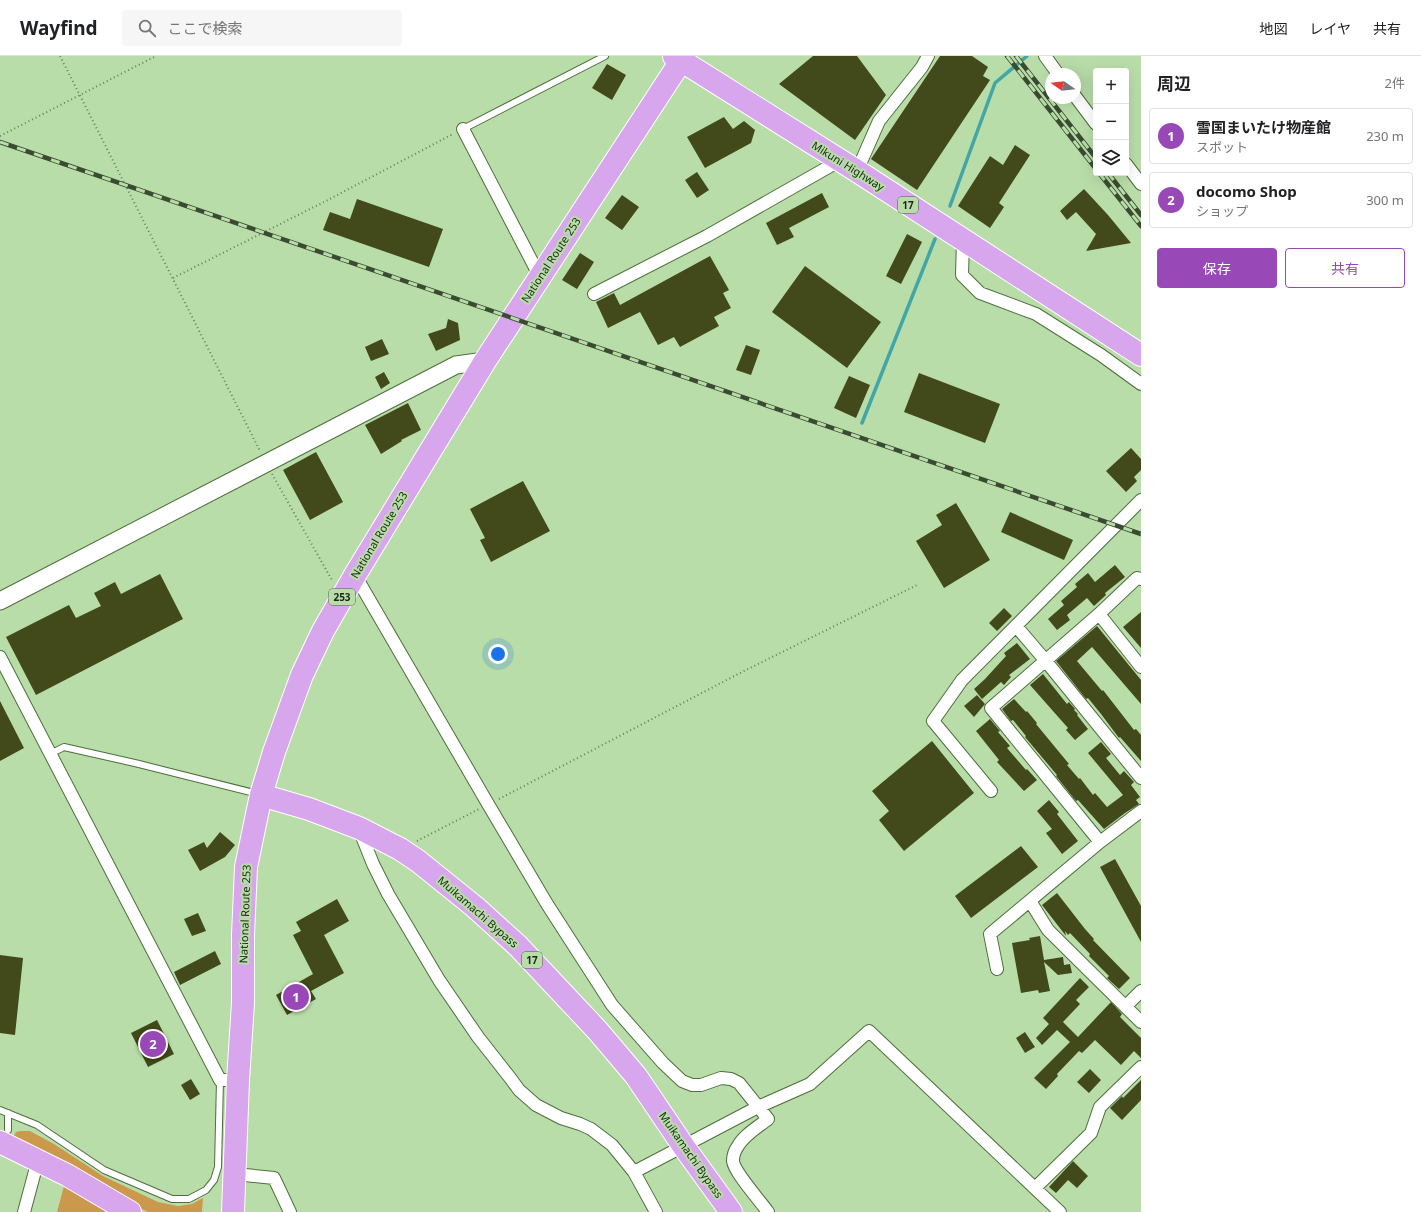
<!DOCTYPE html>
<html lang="ja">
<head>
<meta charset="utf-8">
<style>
	body { margin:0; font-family:"Noto Sans","Noto Sans JP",sans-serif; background:#f6f6f6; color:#202124 }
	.controls { position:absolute; right:12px; top:12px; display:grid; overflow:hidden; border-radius:4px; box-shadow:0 4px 16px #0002 }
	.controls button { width:36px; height:36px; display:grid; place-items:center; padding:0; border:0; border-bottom:1px solid #e0e0e0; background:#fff; color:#202124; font:20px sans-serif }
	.compass { position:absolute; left:1045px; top:12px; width:36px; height:36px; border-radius:50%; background:#fff; box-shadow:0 4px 16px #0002; rotate:284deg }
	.you { position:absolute; left:498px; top:598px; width:14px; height:14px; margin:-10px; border:3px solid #fff; border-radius:50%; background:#1a73e8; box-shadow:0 0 0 6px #1a73e833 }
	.badge { display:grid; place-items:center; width:26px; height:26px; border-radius:50%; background:#9948b7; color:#fff; font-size:13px; font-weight:700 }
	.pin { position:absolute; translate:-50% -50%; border:2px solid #fff; box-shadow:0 1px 4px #0006 }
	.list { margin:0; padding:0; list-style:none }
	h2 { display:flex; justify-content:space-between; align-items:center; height:52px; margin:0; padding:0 16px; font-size:17px }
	h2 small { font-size:13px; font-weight:400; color:#757577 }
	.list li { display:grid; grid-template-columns:26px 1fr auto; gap:12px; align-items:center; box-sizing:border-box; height:56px; margin:0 8px 8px; padding:0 8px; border:1px solid #e0e0e0; border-radius:4px }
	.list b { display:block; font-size:15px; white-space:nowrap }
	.list p { margin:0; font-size:13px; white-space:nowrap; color:#757577 }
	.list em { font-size:13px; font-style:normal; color:#757577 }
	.actions { display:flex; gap:8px; padding:12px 16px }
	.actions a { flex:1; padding:9px 0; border:1px solid #9948b7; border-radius:4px; text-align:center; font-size:14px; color:#9948b7 }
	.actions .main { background:#9948b7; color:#fff }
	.icon { flex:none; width:22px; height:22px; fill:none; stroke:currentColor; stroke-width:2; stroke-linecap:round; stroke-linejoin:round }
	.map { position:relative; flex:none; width:1141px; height:1156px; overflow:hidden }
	header { display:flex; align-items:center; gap:24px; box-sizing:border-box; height:56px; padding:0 20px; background:#fff; border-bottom:1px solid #e0e0e0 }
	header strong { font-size:19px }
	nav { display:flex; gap:22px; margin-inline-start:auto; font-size:14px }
	.search { width:280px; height:36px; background:#f6f6f6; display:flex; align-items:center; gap:10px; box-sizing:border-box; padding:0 14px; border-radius:4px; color:#757577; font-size:15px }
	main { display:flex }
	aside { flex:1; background:#fff }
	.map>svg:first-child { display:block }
	.green { fill:#cc994c }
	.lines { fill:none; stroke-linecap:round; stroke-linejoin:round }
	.stream { stroke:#42a6a6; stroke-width:3.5 }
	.building { fill:#42491a }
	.lane-casing { stroke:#4e6e3e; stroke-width:8 }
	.street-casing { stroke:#4e6e3e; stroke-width:14 }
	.secondary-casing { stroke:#4e6e3e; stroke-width:19 }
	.highway-casing { stroke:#fff; stroke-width:24 }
	.path { stroke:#667f5c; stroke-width:2; stroke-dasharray:1 3; stroke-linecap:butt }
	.lane { stroke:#fff; stroke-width:6 }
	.street { stroke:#fff; stroke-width:12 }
	.secondary { stroke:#fff; stroke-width:17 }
	.highway { stroke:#d8a6ed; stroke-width:22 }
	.rail-casing { stroke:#394c31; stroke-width:4.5 }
	.rail { stroke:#b9dda9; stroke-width:3; stroke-dasharray:9; stroke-linecap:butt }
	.labels { text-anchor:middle; stroke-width:4; stroke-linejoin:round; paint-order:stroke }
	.shield { fill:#b9dda9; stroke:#495e40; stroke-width:1 }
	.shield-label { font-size:10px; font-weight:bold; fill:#192713 }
	.street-label { font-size:11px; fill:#192713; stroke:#b9dda9 }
</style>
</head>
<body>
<header>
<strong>Wayfind</strong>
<div class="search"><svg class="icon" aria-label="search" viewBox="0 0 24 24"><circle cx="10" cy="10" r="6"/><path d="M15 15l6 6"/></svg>ここで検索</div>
<nav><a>地図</a><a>レイヤ</a><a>共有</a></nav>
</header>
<main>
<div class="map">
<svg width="1141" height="1156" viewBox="0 0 1141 1156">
	<rect width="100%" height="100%" fill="#b9dda9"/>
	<!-- green -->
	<path class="green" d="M21,1075H30L54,1088L103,1120L158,1146L178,1150L192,1148L203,1142L202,1156H148L129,1147L13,1081L16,1076Z
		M54,1118L120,1156H57L64,1130L51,1124Z"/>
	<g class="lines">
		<!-- stream -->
		<path class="stream" d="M950,150L995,27L1027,0
			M862,367L935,183"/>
	</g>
	<!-- building -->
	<path class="building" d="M813,0H857L886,39L855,84L779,28Z
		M940,0H972L988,11L983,20L990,24L917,134L871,103Z
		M607,8L626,19L612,44L592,32Z
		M724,61L733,73L744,65L755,74L751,87L705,112L687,81Z
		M1015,89L1030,99L999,147L1004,151L990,172L958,150L990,100L1003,109Z
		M697,116L709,134L697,142L685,124Z
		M1084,133L1108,159L1131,187L1086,195L1096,178L1076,156L1067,164L1060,155Z
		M822,137L829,151L789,172L794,181L777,189L766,167Z
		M622,139L639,151L622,174L605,162Z
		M357,143L443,173L429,211L323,174L330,156L350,163Z
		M907,178L922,186L901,228L886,220Z
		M580,197L594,206L577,233L562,224Z
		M710,200L729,234L723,237L731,252L714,261L719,270L680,291L674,281L658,289L640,256L608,272L596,246L614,237L620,249Z
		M805,210L881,266L847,312L772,256Z
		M448,263L458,267L460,284L436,295L428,278L446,272Z
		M382,283L389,298L371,305L365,291Z
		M746,289L760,294L751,319L736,314Z
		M384,316L390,327L381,333L375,321Z
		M919,317L1000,348L985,387L904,356Z
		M849,320L870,329L856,362L834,352Z
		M408,347L421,374L401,384L402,385L381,398L365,369Z
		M1131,392L1141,403V414L1134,421L1137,425L1126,436L1106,415Z
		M316,396L343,446L310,464L283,414Z
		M523,425L550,475L491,506L480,484L485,482L470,453Z
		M956,447L990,504L944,532L916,485L942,469L936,459Z
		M1010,456L1073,484L1064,504L1001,476Z
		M1115,509L1125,521L1105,537L1106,539L1094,550L1087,542L1067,559L1070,564L1057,574L1048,563L1064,549L1061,545L1077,531L1075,528L1088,517L1095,526Z
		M160,518L183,563L36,639L6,581L69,549L76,562L101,550L94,537L115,526L121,538Z
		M1004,552L1012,560L997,575L989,567Z
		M1141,556V592L1123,571Z
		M1097,570L1141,624V648L1092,591L1077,605L1102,635L1103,634L1134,674L1136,673L1141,679V705L1120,681L1119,682L1101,658L1088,642L1086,643L1056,605Z
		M1017,587L1030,603L1009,619L1011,621L1004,629L1001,626L982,643L974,633L985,623L1006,600L1004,597Z
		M1043,618L1067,648L1069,646L1075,653L1074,654L1078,658L1077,659L1088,673L1075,684L1066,674L1068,672L1030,629Z
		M977,639L985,648L974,661L964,650Z
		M1014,643L1026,656L1027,655L1037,667L1036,668L1069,708L1067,709L1079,723L1080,722L1093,739L1095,737L1107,751L1123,739L1088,697L1101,686L1111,698L1106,702L1120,719L1124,715L1134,726L1131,729L1140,741L1136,744L1139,748L1125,757L1104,773L1078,744L1076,745L1056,720L1057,719L1025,681L1026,680L1013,664L1011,665L1002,653Z
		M0,645L24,692L0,705Z
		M990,663L1000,675L998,676L1010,690L1007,692L1026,714L1027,713L1037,724L1024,735L997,706L999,704L976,675Z
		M932,685L974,737L904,795L879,764L889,755L872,735Z
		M1049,744L1059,756L1057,758L1078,785L1062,798L1046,777L1052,773L1037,755Z
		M220,776L235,789L225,801L200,815L188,794L204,786L207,792Z
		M1021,790L1038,811L971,862L955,840Z
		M1115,803L1141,850V886L1100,811Z
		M1057,837L1085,873L1094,883L1093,884L1130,922L1119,933L1107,922L1109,920L1089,900L1090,898L1070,877L1068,879L1065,875L1066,880L1042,849Z
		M337,843L349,865L324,879L344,917L311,935L316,943L287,959L276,939L313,918L293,879L301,875L296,866Z
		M198,857L206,875L192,880L184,863Z
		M1040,880L1044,904L1063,901L1064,909L1070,908L1072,917L1058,919L1044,906L1050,935L1039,937L1038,934L1021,937L1012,887L1030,884L1029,882Z
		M215,895L221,908L180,929L174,916Z
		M0,899L23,902L15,979L0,977Z
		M1080,922L1089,931L1076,944L1080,948L1063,966L1078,981L1111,946L1122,958L1120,961L1141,982V1002L1134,995L1121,1009L1095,984L1082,997L1079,995L1057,1018L1058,1020L1046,1033L1034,1022L1070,986L1057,974L1042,989L1036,982L1049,968L1043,962Z
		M157,964L174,998L148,1011L131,977Z
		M1025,976L1035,991L1025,997L1016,982Z
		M1090,1013L1101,1024L1089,1037L1077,1026Z
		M191,1023L200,1038L190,1044L181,1029Z
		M1141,1024V1044L1122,1064L1110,1052L1122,1040L1123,1042Z
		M1073,1105L1088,1120L1077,1132L1068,1124L1056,1137L1049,1131Z"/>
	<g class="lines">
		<defs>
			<path id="lane" d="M463,73L605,0
				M50,698L64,691L139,708L258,738
				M0,1054L37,1069L104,1114L172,1143H189L206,1134L214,1124L218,1111L220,1024
				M8,1057V1074"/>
			<path id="street" d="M1045,0L1058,18
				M1075,40L1096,68
				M463,73L540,221
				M1126,108L1141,128
				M857,115L879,65L922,11L928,0
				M963,184L962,219L980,237L1036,258L1101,299L1141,328
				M594,238L707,180L839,105
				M355,519L488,748L547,848L612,949L663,1007L682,1025L692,1029H701L721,1022L731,1023L739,1027L768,1063C758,1071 744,1079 738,1090C735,1094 733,1100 733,1105C734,1116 761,1146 768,1156
				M1099,558L1137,522L1141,523
				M1016,570L1045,604L1141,722
				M0,601L220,1024H238
				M1141,611L1099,558L991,652L1100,786L1141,755
				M991,735L933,665L962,624L1141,444
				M359,773L373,808L388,838L439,924L478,981L511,1023L519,1034L536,1049L561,1062L580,1068L591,1073L612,1089L634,1116L656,1156
				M1030,845L1048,874L1141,966
				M997,913L990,878L1100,786
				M1126,950L1141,935
				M634,1116L758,1051L810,1028L869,975L1060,1156
				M235,1118L274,1122L290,1156
				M1035,1132L1091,1077L1100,1051L1141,1011
				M24,1156L38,1104"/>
			<path id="secondary" d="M0,545L456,309L485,305"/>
			<path id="highway" d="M674,0L857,115L1141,299
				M261,739L309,753L359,772L400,793L418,805L475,851L518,890L597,974L636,1020L684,1091L731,1156
				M0,1086L67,1119L130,1156
				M233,1156L238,1024L243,947V879L246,811L261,739L274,696L302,619L323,575L355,519L485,305L681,5"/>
		</defs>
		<!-- lane casing -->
		<use href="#lane" class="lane-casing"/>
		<!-- street casing -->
		<use href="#street" class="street-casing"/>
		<!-- secondary casing -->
		<use href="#secondary" class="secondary-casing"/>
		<!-- highway casing -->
		<use href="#highway" class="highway-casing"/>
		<!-- path -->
		<path class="path" d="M60,0L260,395
			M0,80L156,0
			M173,222L324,146L453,78
			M272,418L333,526
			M499,743L742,616L917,529
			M417,785L479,753"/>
		<!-- lane -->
		<use href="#lane" class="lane"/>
		<!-- street -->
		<use href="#street" class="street"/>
		<!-- secondary -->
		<use href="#secondary" class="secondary"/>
		<!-- highway -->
		<use href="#highway" class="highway"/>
		<defs>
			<path id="rail" d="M1007,0L1096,113
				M1016,0L1096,102
				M0,86L1141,478
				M1099,117L1141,170
				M1108,117L1141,159"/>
		</defs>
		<!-- rail casing -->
		<use href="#rail" class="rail-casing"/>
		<!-- rail -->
		<use href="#rail" class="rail"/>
	</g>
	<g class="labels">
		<!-- shield labels -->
		<g class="shield">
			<rect x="898" y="141" width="20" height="16" rx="3"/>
			<rect x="329" y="533" width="26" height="16" rx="3"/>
			<rect x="522" y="896" width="20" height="16" rx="3"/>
		</g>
		<g class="shield-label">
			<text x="908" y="153">17</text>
			<text x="342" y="545">253</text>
			<text x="532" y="908">17</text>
		</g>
		<!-- street labels -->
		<g class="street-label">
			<text transform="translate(848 110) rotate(32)" y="4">Mikuni Highway</text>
			<text transform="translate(551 204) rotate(-57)" y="4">National Route 253</text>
			<text transform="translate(379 479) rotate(-59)" y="4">National Route 253</text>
			<text transform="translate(478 856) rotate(41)" y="4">Muikamachi Bypass</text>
			<text transform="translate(245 858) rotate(-88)" y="4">National Route 253</text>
			<text transform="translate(691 1099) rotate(55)" y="4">Muikamachi Bypass</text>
		</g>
	</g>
</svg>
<div class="controls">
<button>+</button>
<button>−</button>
<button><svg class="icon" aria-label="layers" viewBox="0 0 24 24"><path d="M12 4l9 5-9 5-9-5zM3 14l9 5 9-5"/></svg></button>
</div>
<svg class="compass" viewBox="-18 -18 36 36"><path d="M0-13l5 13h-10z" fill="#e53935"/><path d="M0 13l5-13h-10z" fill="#757577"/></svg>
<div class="you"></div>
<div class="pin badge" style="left:296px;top:941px">1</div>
<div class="pin badge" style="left:153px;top:988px">2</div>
</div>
<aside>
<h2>周辺<small>2件</small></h2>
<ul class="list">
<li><span class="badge">1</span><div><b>雪国まいたけ物産館</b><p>スポット</p></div><em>230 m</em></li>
<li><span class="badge">2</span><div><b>docomo Shop</b><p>ショップ</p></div><em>300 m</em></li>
</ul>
<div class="actions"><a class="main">保存</a><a>共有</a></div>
</aside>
</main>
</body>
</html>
